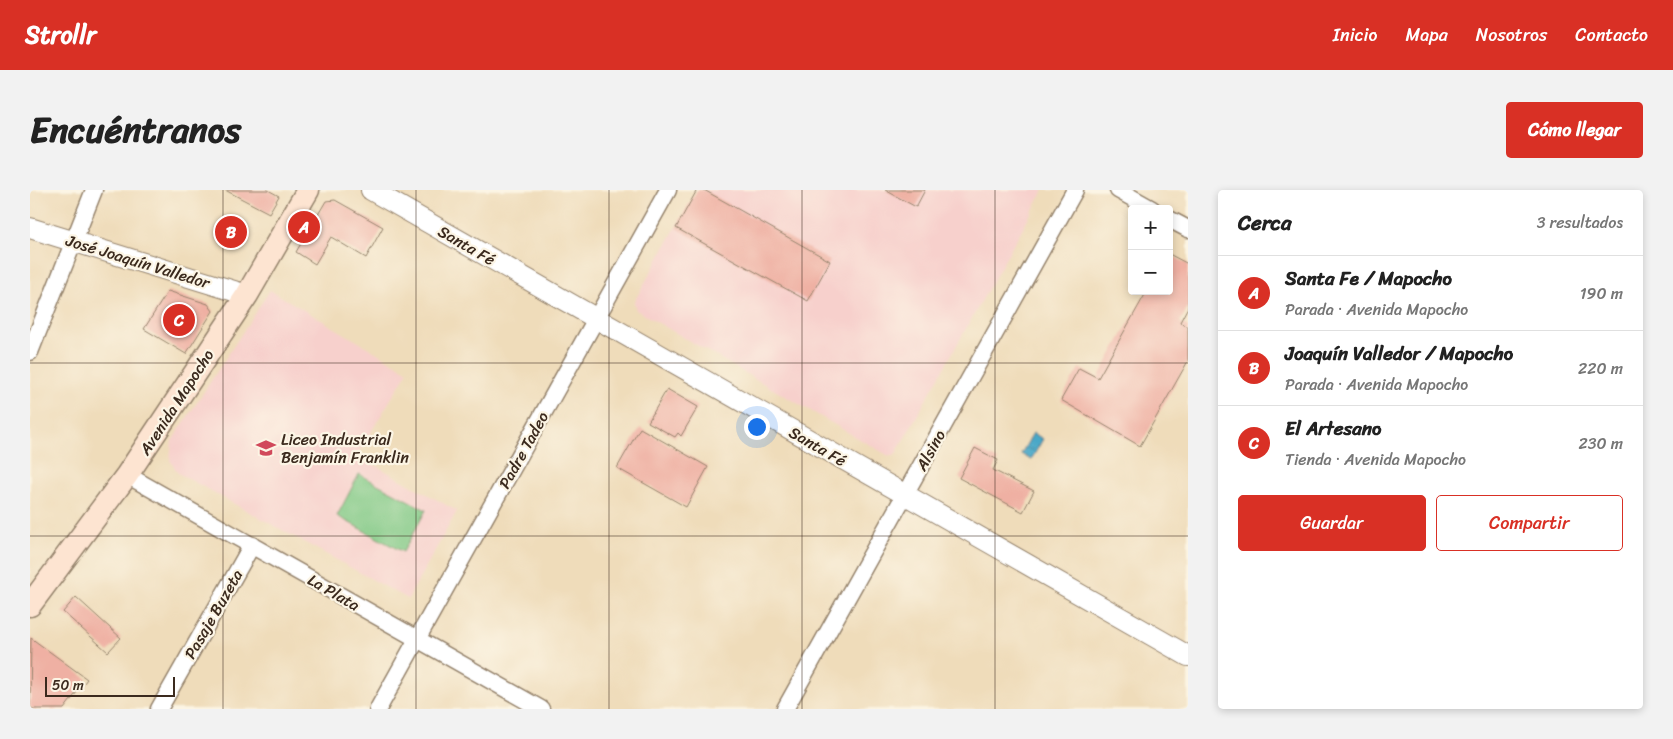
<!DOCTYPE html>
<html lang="es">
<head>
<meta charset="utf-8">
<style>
	body { margin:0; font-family:Sriracha,sans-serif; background:#f2f2f2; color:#222 }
	.controls { position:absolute; right:15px; top:15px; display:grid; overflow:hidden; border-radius:5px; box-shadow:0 2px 8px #0003 }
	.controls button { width:45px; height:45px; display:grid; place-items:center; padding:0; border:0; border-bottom:1px solid #e0e0e0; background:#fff; color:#222; font:25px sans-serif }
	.scale { position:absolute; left:15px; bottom:12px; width:130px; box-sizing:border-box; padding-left:5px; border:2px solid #3b2a1e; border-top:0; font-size:14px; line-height:18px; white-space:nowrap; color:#3b2a1e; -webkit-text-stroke:4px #fcf5e5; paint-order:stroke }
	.you { position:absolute; left:726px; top:236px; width:18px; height:18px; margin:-12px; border:4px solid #fff; border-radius:50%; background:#1a73e8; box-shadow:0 0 0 8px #1a73e833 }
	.badge { display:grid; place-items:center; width:32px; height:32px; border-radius:50%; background:#d93025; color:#fff; font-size:16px; font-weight:700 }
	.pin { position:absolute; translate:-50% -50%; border:2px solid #fff; box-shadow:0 1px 5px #0006 }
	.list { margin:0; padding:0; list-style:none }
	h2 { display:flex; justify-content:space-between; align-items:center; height:65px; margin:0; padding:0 20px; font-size:21px }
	h2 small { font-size:16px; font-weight:400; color:#767676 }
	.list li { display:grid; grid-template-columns:32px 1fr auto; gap:15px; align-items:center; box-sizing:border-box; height:75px; padding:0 20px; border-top:1px solid #e0e0e0 }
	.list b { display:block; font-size:19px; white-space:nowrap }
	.list p { margin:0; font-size:16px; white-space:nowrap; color:#767676 }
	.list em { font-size:16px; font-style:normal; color:#767676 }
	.actions { display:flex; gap:10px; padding:15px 20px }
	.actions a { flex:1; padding:11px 0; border:1px solid #d93025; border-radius:5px; text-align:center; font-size:18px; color:#d93025 }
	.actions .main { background:#d93025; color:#fff }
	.map { position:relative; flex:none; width:1158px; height:519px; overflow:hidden; border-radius:5px }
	header { display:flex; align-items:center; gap:30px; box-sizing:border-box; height:70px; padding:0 25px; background:#d93025; color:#fff }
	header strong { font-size:24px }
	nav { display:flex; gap:28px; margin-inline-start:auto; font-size:18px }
	.intro { display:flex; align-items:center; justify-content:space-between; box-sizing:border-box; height:120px; padding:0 30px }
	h1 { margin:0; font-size:35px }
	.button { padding:12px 22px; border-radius:5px; background:#d93025; color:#fff; font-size:18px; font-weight:700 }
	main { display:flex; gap:30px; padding:0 30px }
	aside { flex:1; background:#fff; border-radius:5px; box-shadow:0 2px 8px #0003 }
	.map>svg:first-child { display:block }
	.built { fill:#f7d0cc }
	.pitch { fill:#81c986; stroke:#5e7a52 }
	.water { fill:url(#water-ripples); stroke:#426872 }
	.building { fill:#efb0a3 }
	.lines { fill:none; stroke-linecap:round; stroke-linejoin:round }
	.minor-casing { stroke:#95836c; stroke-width:19 }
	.tertiary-casing { stroke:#95836c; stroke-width:22 }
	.secondary-casing { stroke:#95836c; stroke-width:25 }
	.minor { stroke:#fff; stroke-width:16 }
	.tertiary { stroke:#fff; stroke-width:20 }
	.secondary { stroke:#fde4d1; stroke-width:22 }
	.grid { fill:none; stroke:#3b2a1e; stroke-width:1; stroke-opacity:0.55 }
	.labels { text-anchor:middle; stroke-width:4.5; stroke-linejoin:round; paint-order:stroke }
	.street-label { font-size:16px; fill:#3b2a1e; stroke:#fcf5e5 }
	.poi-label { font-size:16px; fill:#3b2a1e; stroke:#fcf5e5; text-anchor:start }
</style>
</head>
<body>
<header>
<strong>Strollr</strong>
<nav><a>Inicio</a><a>Mapa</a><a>Nosotros</a><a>Contacto</a></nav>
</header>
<div class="intro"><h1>Encuéntranos</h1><a class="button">Cómo llegar</a></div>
<main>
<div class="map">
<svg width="1158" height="519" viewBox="0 0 1158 519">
	<defs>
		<pattern id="water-ripples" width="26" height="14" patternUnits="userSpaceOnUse" patternTransform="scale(1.25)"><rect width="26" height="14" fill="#48a7c7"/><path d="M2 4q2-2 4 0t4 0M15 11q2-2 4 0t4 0" fill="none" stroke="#3d88a1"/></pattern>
	</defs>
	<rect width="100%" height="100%" fill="#fcf5e5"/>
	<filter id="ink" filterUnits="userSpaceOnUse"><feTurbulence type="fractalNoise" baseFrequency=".02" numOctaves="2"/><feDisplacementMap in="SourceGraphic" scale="10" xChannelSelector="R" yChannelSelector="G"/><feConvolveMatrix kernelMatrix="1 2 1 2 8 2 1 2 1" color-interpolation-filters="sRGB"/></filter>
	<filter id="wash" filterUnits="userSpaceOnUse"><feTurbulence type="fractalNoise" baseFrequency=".0096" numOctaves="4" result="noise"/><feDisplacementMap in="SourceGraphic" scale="20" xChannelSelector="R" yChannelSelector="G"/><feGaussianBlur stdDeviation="1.12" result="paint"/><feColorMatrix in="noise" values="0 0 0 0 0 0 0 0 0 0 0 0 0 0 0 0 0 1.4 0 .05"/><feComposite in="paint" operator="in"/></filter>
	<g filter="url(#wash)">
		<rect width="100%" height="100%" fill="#efdcba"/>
		<!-- built -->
		<path class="built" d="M667,0H1014L865,265L859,266L606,120L604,112Z
			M240,100L378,181L327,265L427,321L378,409L148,283L140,270L142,251Z"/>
		<!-- pitch -->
		<path class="pitch" d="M329,284L396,320L373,362L307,326Z"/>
		<!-- water -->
		<path class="water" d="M1003,243L1013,249L1001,270L991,264Z"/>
		<g id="blocks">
			<!-- building -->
			<path class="building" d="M195,0H238L249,6L239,23Z
				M667,0H674L800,71L778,111L646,38Z
				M855,0H895L886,17Z
				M305,10L353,37L336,68L301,47L285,74L266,62L296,11Z
				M1139,64L1158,74V117L1150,132L1158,137V171L1110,256L1031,210L1049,178L1068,188L1117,101H1139Z
				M138,101L178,114L183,121L156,164L114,139Z
				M637,199L668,217L651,246L648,243L645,247L618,232Z
				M610,238L678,277L656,317L587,278Z
				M945,258L968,270L963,280L1004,301L993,322L929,288Z
				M46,407L91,448L78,462L33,422Z
				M1,448L57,489L34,519H3L0,517Z"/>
		</g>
	</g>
	<g filter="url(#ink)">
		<use href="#blocks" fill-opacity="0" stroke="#95836c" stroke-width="1"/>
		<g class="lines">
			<defs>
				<path id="minor" d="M1088,0L1122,19
					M1139,29L1158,39
					M0,162L64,0
					M97,285L511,519
					M129,519L222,355
					M348,519L638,0
					M755,519L1045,0"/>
				<path id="tertiary" d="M341,0L1158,466
					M0,38L217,105"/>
				<path id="secondary" d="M0,415L97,285L217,105L278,0"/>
			</defs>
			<!-- minor casing -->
			<use href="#minor" class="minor-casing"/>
			<!-- tertiary casing -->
			<use href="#tertiary" class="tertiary-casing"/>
			<!-- secondary casing -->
			<use href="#secondary" class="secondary-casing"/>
			<!-- minor -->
			<use href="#minor" class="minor"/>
			<!-- tertiary -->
			<use href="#tertiary" class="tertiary"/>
			<!-- secondary -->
			<use href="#secondary" class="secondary"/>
		</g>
	</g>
	<!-- grid -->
	<path class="grid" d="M193,0V519M386,0V519M579,0V519M772,0V519M965,0V519M0,173H1158M0,346H1158"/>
	<!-- icons -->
	<defs>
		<symbol id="school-bare" viewBox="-9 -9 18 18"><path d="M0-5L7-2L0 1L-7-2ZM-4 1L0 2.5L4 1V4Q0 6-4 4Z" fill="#d1495b" stroke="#fcf5e5" stroke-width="2.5" paint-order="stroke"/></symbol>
	</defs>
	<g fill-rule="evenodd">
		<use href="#school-bare" x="222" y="244" width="28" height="28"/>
	</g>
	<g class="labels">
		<!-- street labels -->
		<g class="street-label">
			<text transform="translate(437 55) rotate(30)" y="6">Santa Fé</text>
			<text transform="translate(108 71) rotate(17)" y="6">José Joaquín Valledor</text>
			<text transform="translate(146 212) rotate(-57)" y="6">Avenida Mapocho</text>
			<text transform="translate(788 256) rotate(30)" y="6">Santa Fé</text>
			<text transform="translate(493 260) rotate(-61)" y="6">Padre Tadeo</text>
			<text transform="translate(900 260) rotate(-61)" y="6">Alsino</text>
			<text transform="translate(304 402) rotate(30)" y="6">La Plata</text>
			<text transform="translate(183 424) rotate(-60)" y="6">Pasaje Buzeta</text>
		</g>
		<!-- poi labels -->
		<g class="poi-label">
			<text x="251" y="255">Liceo Industrial<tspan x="251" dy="18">Benjamín Franklin</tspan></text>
		</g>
	</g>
</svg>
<div class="controls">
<button>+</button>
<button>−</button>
</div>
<div class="scale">50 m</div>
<div class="you"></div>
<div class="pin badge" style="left:274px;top:37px">A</div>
<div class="pin badge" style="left:201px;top:42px">B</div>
<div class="pin badge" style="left:149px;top:130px">C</div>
</div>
<aside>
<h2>Cerca<small>3 resultados</small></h2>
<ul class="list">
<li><span class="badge">A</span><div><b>Santa Fe / Mapocho</b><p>Parada · Avenida Mapocho</p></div><em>190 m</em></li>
<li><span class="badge">B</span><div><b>Joaquín Valledor / Mapocho</b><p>Parada · Avenida Mapocho</p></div><em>220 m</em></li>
<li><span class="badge">C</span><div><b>El Artesano</b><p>Tienda · Avenida Mapocho</p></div><em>230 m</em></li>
</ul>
<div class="actions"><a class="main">Guardar</a><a>Compartir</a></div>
</aside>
</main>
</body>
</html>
